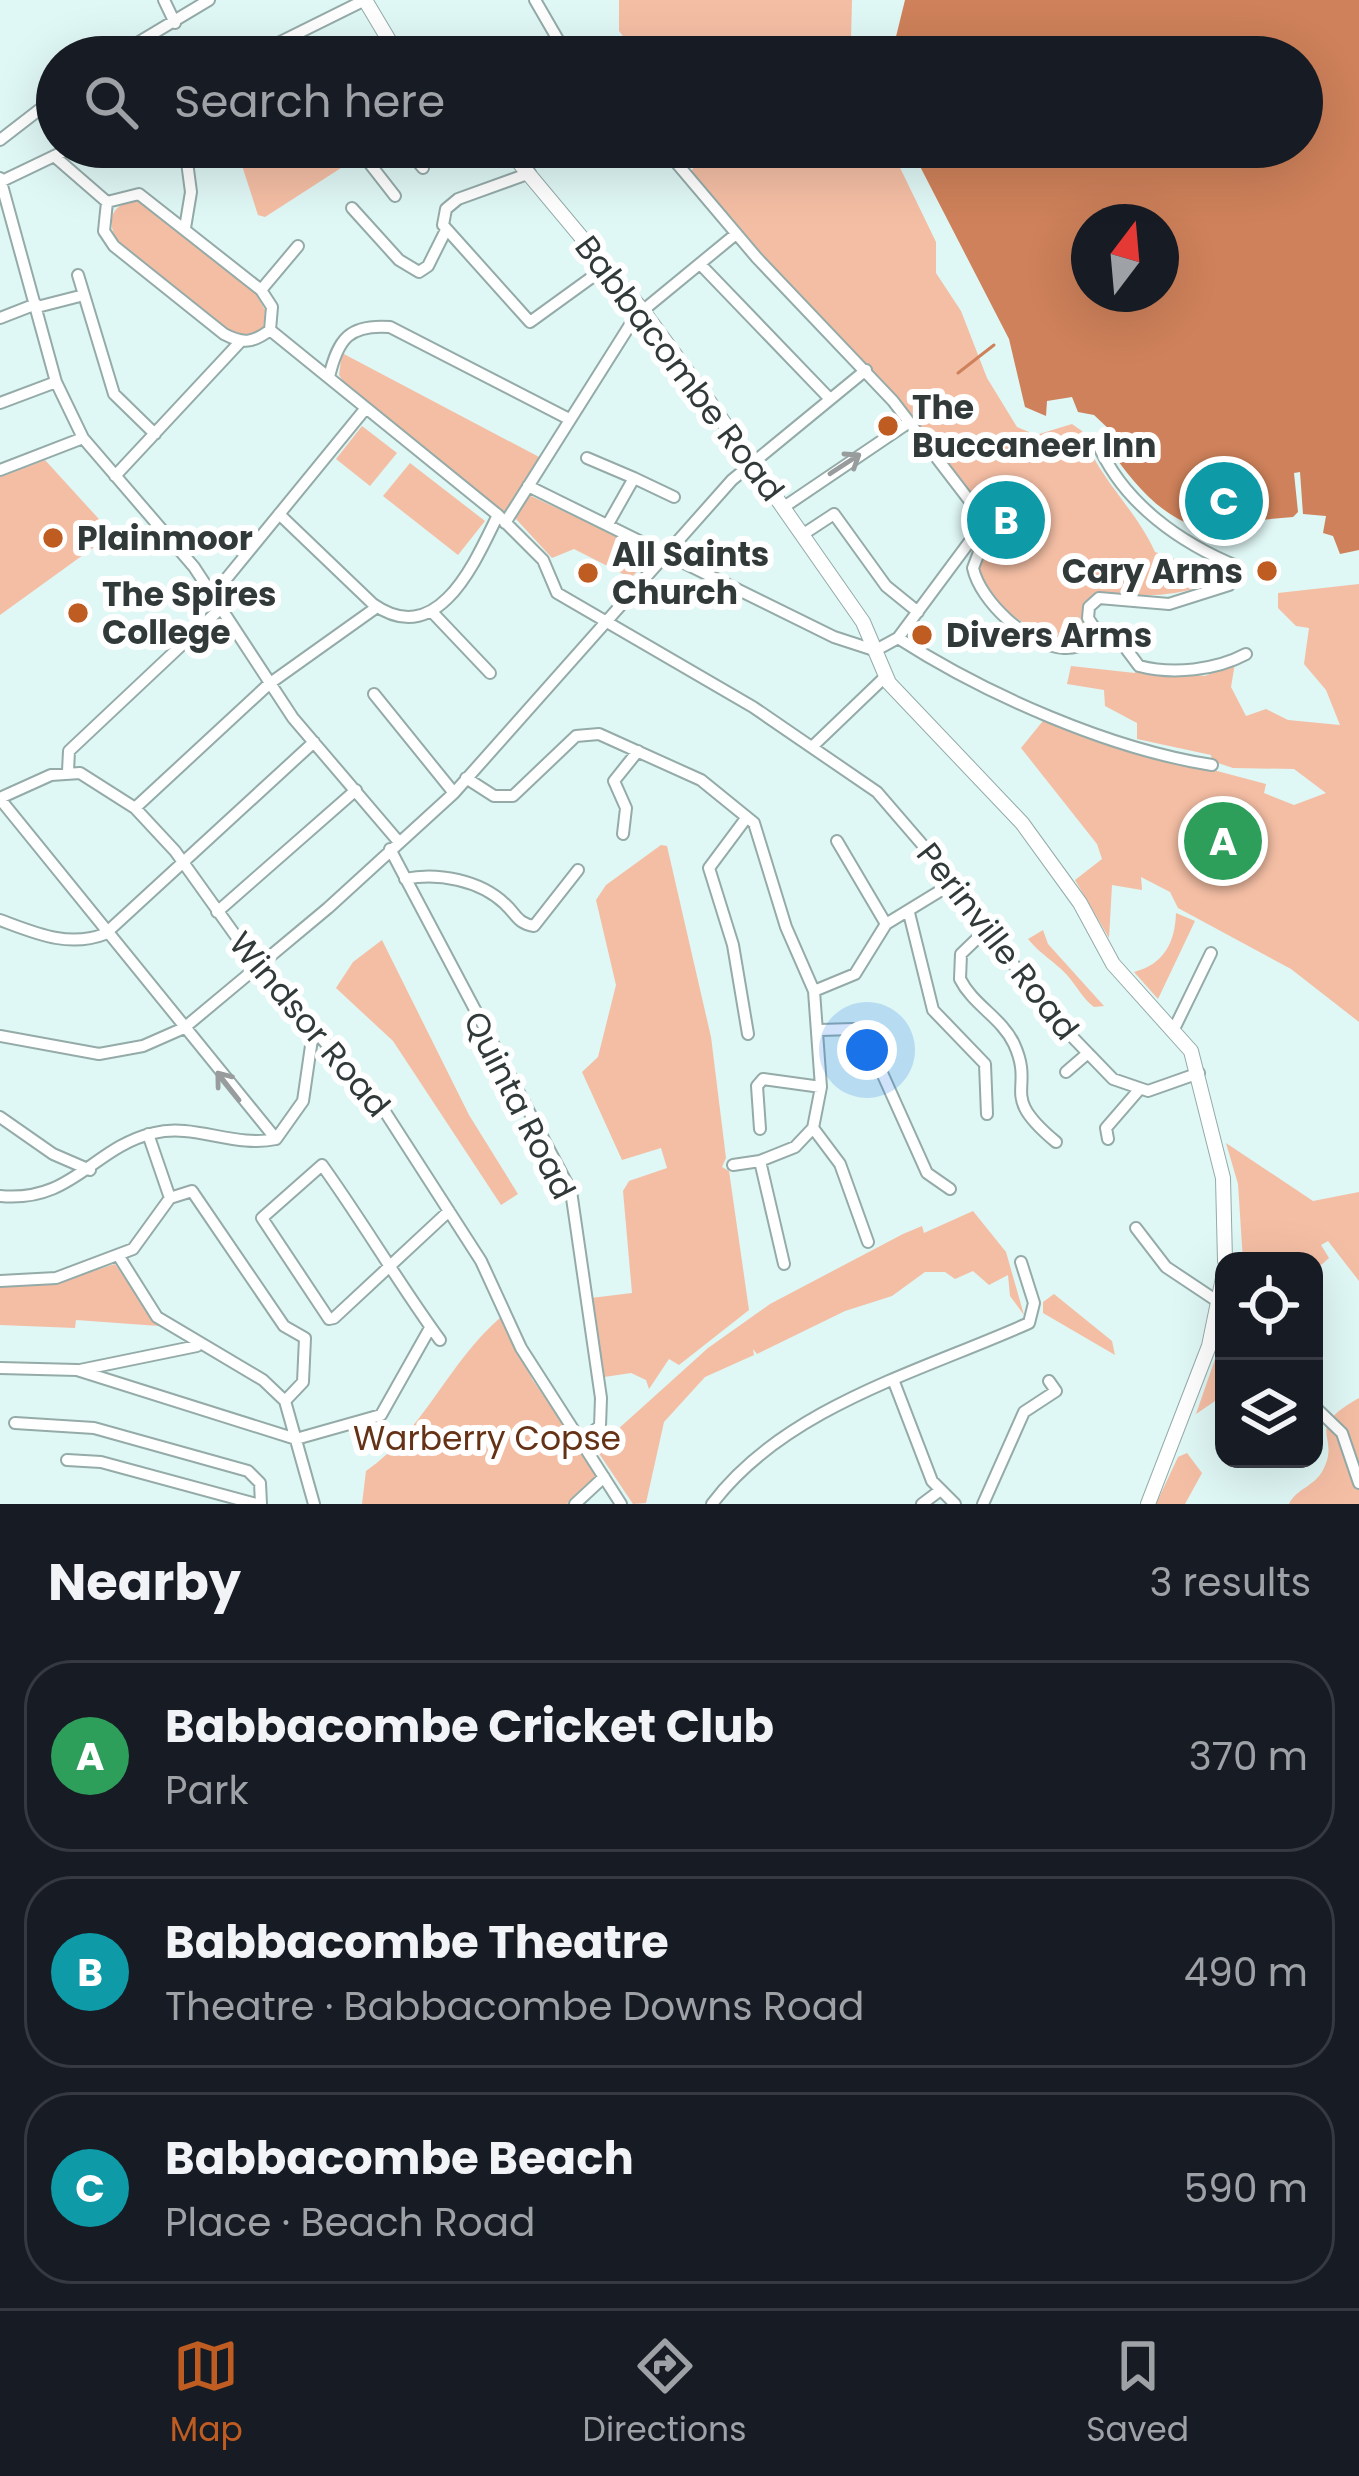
<!DOCTYPE html>
<html lang="en">
<head>
<meta charset="utf-8">
<style>
	body { margin:0; font-family:Poppins,sans-serif; background:#20242c; color:#f1f3f6 }
	.controls { position:absolute; right:36px; bottom:36px; display:grid; overflow:hidden; border-radius:24px; box-shadow:0 12px 48px #0002 }
	.controls button { width:108px; height:108px; display:grid; place-items:center; padding:0; border:0; border-bottom:3px solid #363941; background:#171b24; color:#f1f3f6; font:60px sans-serif }
	.compass { position:absolute; left:1071px; top:204px; width:108px; height:108px; border-radius:50%; background:#171b24; box-shadow:0 12px 48px #0002; rotate:16deg }
	.you { position:absolute; left:867px; top:1050px; width:42px; height:42px; margin:-30px; border:9px solid #fff; border-radius:50%; background:#1a73e8; box-shadow:0 0 0 18px #1a73e833 }
	.badge { display:grid; place-items:center; width:78px; height:78px; border-radius:50%; background:#bf5c21; color:#fff; font-size:39px; font-weight:700 }
	.pin { position:absolute; translate:-50% -50%; border:6px solid #fff; box-shadow:0 3px 12px #0006 }
	.list { margin:0; padding:0; list-style:none }
	h2 { display:flex; justify-content:space-between; align-items:center; height:156px; margin:0; padding:0 48px; font-size:51px }
	h2 small { font-size:39px; font-weight:400; color:#9ea1a6 }
	.list li { display:grid; grid-template-columns:78px 1fr auto; gap:36px; align-items:center; box-sizing:border-box; height:192px; margin:0 24px 24px; padding:0 24px; border:3px solid #363941; border-radius:48px }
	.list b { display:block; font-size:45px; white-space:nowrap }
	.list p { margin:0; font-size:39px; white-space:nowrap; color:#9ea1a6 }
	.list em { font-size:39px; font-style:normal; color:#9ea1a6 }
	.icon { flex:none; width:66px; height:66px; fill:none; stroke:currentColor; stroke-width:2; stroke-linecap:round; stroke-linejoin:round }
	.map { position:relative; flex:none; width:1359px; height:1504px; overflow:hidden }
	.search { position:absolute; background:#171b24; box-shadow:0 12px 48px #0002; left:36px; right:36px; top:36px; height:132px; display:flex; align-items:center; gap:30px; box-sizing:border-box; padding:0 42px; border-radius:66px; color:#9ea1a6; font-size:45px }
	.sheet { height:804px; background:#171b24 }
	nav { display:flex; justify-content:space-around; align-items:center; box-sizing:border-box; height:168px; border-top:3px solid #363941; background:#171b24; font-size:33px; color:#9ea1a6 }
	nav a { display:grid; justify-items:center; gap:6px }
	nav .on { color:#bf5c21 }
	.map>svg:first-child { display:block }
	.green { fill:#f4bea4 }
	.water { fill:#ce815a; fill-rule:evenodd }
	.lines { fill:none; stroke-linecap:round; stroke-linejoin:round }
	.stream { stroke:#ce815a; stroke-width:3 }
	.minor-casing { stroke:#94aba8; stroke-width:14 }
	.major-casing { stroke:#94aba8; stroke-width:16 }
	.minor { stroke:#fff; stroke-width:10 }
	.major { stroke:#fff; stroke-width:14 }
	.rail-casing { stroke:#525e5d; stroke-width:8 }
	.rail { stroke:#fff; stroke-width:3; stroke-dasharray:9; stroke-linecap:butt }
	.oneway { stroke:#989c9c }
	.poi-dot { fill:#bf5c21; stroke:#fff; stroke-width:4.5 }
	.labels { text-anchor:middle; stroke-width:12; stroke-linejoin:round; paint-order:stroke }
	.street-label { font-size:33px; fill:#313a39; stroke:#fff }
	.poi-label { font-size:33px; font-weight:bold; fill:#313a39; stroke:#fff; text-anchor:start }
	.park-label { font-size:33px; fill:#653216; stroke:#fff }
</style>
</head>
<body>
<div class="map">
<svg width="1359" height="1504" viewBox="0 0 1359 1504">
	<rect width="100%" height="100%" fill="#dff7f5"/>
	<!-- green -->
	<path class="green" d="M619,0H852L851,40L857,43L850,57C775,57 703,57 629,44L619,31Z
		M236,147H371L372,148L265,217L258,215Z
		M685,147H890L936,242V273L961,311L987,378L1017,427L1036,435L1072,424L1082,431C1096,476 1136,509 1155,552L1222,576C1181,601 1142,594 1096,596L1085,608L1087,638C1039,644 1004,614 977,576L988,538L994,551L1031,527L1010,492L986,512L885,383L762,259L690,174L696,163Z
		M134,200L144,202L256,294L265,310L263,331L254,337L234,335L125,251C108,232 103,207 134,200Z
		M342,353L541,458L505,519L345,384L339,375Z
		M362,426L397,453L370,486L336,459Z
		M45,460L108,529V537L0,615V477Z
		M410,463L485,521L458,555L383,496Z
		M531,496L654,553L631,578L574,549L552,558L516,519L524,498Z
		M1359,584V1022L1291,969L1178,908L1170,892L1141,877L1142,890L1112,885L1109,938L1075,880L1102,859L1097,844L1021,748L1051,711L1138,750L1266,784L1264,793L1294,805L1326,793L1294,769L1233,768L1212,761L1211,755L1137,739V723L1105,706L1104,690L1067,684L1071,666L1135,673L1136,667L1205,676L1235,663L1231,687L1246,716L1266,709L1288,720L1340,725L1326,690L1304,664L1309,628L1296,626L1278,608V593Z
		M661,845L667,846L711,1037L726,1158L722,1167L729,1171L749,1310L679,1365L669,1359L649,1389L646,1380L631,1373L604,1377L591,1298L632,1293L623,1191L629,1181L667,1168L661,1148L622,1160L582,1072L598,1057L616,985L596,900L606,885Z
		M1176,913L1195,921L1158,999L1134,972C1164,964 1175,943 1176,913Z
		M1043,930L1048,944L1104,1006L1094,1007C1082,998 1077,986 1067,975C1055,962 1040,954 1028,939Z
		M382,940L469,1115L518,1194L501,1205L393,1041L336,988L353,962Z
		M1226,1143L1313,1201L1359,1192V1281L1328,1241L1321,1245L1329,1258L1320,1266C1290,1243 1275,1261 1243,1261L1238,1184Z
		M973,1211L1006,1252L1024,1315L1010,1296L1008,1275L989,1285L973,1271L955,1279L945,1272H925L892,1296L845,1311L757,1354L753,1349L754,1355L705,1377L664,1422L646,1503L633,1504L596,1449L708,1348L770,1304L903,1234L922,1226L924,1233Z
		M115,1264L159,1326L76,1320L75,1328L0,1325V1285L65,1280Z
		M1054,1294L1112,1341L1115,1355L1043,1313V1302Z
		M502,1316L532,1379L602,1480L567,1504H362L366,1471C424,1431 448,1362 502,1316Z
		M1223,1336L1224,1395L1196,1414Z
		M1359,1398V1504H1289C1296,1489 1315,1486 1323,1470C1342,1434 1301,1431 1359,1398Z
		M1187,1453L1202,1473L1185,1504H1156L1178,1457Z"/>
	<!-- water -->
	<path class="water" d="M905,0H1359V550L1340,554L1333,536L1323,533L1326,516L1303,514L1300,472L1294,473L1298,512L1293,517L1195,526C1157,514 1130,478 1108,447L1111,431L1094,415L1078,412L1072,397L1047,401L1046,416L1025,407L1009,339L910,147H1302V57H891ZM1089,222H1161V294H1089Z"/>
	<g class="lines">
		<!-- stream -->
		<path class="stream" d="M958,373L994,345"/>
		<defs>
			<path id="minor" d="M164,0L175,23
				M535,0L568,57
				M114,57L209,0
				M250,57L365,0
				M0,140L57,96
				M185,147L191,192L185,228
				M405,147L423,168
				M663,147L757,258L893,401L979,513V529L898,638L876,650
				M363,155L395,196
				M54,156L107,202
				M360,158L376,147
				M530,173L458,199L446,209L443,225L530,322L606,267
				M0,178L56,382L83,438L194,567L293,718L398,841
				M0,182L73,147
				M139,194L261,290L272,307L270,330C253,343 243,344 224,334L114,246L104,231L107,202Z
				M352,208L399,260L419,272L428,266L446,230
				M701,265L829,398
				M78,275L114,394L155,434
				M261,290L298,246
				M37,307L84,295
				M0,318L36,304
				M270,330L498,515L543,560L557,593L753,707L877,792L933,857L1053,1017L1113,1079L1148,1091L1199,1073
				M329,377C338,339 349,324 390,327L569,419
				M0,403L56,382
				M587,458L634,478
				M0,470L83,438
				M115,476L240,342
				M528,486L834,637L877,651
				M784,507L908,423
				M279,514L373,604C438,650 475,562 498,515
				M505,523L635,317L736,234
				M608,524L634,478L674,497
				M979,529L986,534L973,568C980,601 1028,646 1064,648C1075,649 1090,642 1101,638L1088,618L1089,607L1099,598L1169,604L1229,585L1239,567C1182,544 1123,504 1097,442
				M802,535L834,514L886,586L918,612
				M213,595L366,408
				M433,613L490,673
				M898,638C985,694 1109,749 1212,765
				M1101,638L1121,642L1139,666C1173,675 1216,670 1246,654
				M374,694L454,793
				M813,746L886,676
				M68,771L69,751L221,608
				M466,778L494,796H513L576,736L599,734L701,780L754,823L786,927L814,991L821,1087L813,1128L795,1147L760,1161L733,1165
				M0,798L51,775L80,773L135,808L175,851L258,967L380,1104L481,1261L521,1348L621,1504
				M0,799L276,1139
				M135,808L269,684L377,607
				M747,817L709,868L733,945L748,1034
				M623,834L626,808L614,781L638,751
				M837,841L886,924
				M390,849L571,1191L601,1398L600,1426L582,1440
				M405,879C437,872 480,880 505,904C517,915 517,923 534,926L578,870
				M217,912L356,790
				M909,913L933,1010L985,1064L987,1114
				M0,920C35,933 68,948 105,934L314,742
				M987,929L961,954L960,979C973,1005 1002,1018 1014,1044C1036,1092 997,1093 1056,1142
				M814,991L855,974L886,924L953,883
				M1174,1029L1211,953
				M820,1030L853,1029L865,1035L927,1173L950,1189
				M0,1036L99,1054L143,1046L184,1028L328,908L454,793L732,480L866,370
				M1066,1072L1088,1053
				M0,1117L53,1154L90,1170
				M813,1128L840,1164L868,1242
				M760,1129L757,1086L763,1079L821,1087
				M1108,1139L1106,1128L1138,1091
				M760,1161L784,1264
				M0,1196C73,1203 93,1147 154,1133C194,1123 235,1148 276,1139L303,1101L313,1032
				M170,1198L192,1191L284,1326L305,1338L303,1382L285,1401
				M1136,1228L1166,1267L1220,1303
				M118,1255L157,1317L263,1380L285,1401L314,1504
				M0,1281L56,1278L133,1249L170,1198L148,1134
				M440,1340C399,1284 363,1222 322,1165L262,1218L329,1319L334,1318L449,1211
				M0,1368L77,1370L296,1439L381,1415L430,1328
				M80,1370L197,1346
				M894,1382L932,1481L955,1504
				M1314,1406L1342,1433L1359,1483
				M15,1423L94,1428L248,1471L260,1483L261,1504
				M67,1460L101,1462L256,1504
				M575,1504L604,1477
				M712,1504C785,1407 922,1371 1029,1323L1034,1303L1021,1262
				M922,1504L938,1492
				M983,1504L1024,1412L1056,1391L1049,1381"/>
			<path id="major" d="M365,0L399,57
				M506,147L643,311L708,400L863,622L889,683L1022,823L1080,903L1113,964L1191,1051L1223,1178L1225,1261
				M1148,1504L1209,1346L1224,1273"/>
		</defs>
		<!-- minor casing -->
		<use href="#minor" class="minor-casing"/>
		<!-- major casing -->
		<use href="#major" class="major-casing"/>
		<!-- minor -->
		<use href="#minor" class="minor"/>
		<!-- major -->
		<use href="#major" class="major"/>
		<defs>
			<path id="rail" d="M640,53L664,57"/>
		</defs>
		<!-- rail casing -->
		<use href="#rail" class="rail-casing"/>
		<!-- rail -->
		<use href="#rail" class="rail"/>
	</g>
	<!-- one-way arrows -->
	<defs><path id="oneway-shaft" d="M-6 0H5M1.5-3L5.5 0L1.5 3" fill="none" stroke-width="1.6" stroke-linecap="round" stroke-linejoin="round" transform="scale(3)"/></defs>
	<g class="oneway">
		<use href="#oneway-shaft" transform="translate(845 464) rotate(-33)"/>
		<use href="#oneway-shaft" transform="translate(228 1086) rotate(-128)"/>
	</g>
	<!-- markers -->
	<g class="poi-dot">
		<circle cx="888" cy="426" r="12"/>
		<circle cx="53" cy="538" r="12"/>
		<circle cx="1267" cy="571" r="12"/>
		<circle cx="588" cy="573" r="12"/>
		<circle cx="78" cy="613" r="12"/>
		<circle cx="922" cy="635" r="12"/>
	</g>
	<g class="labels">
		<!-- street labels -->
		<g class="street-label">
			<text transform="translate(680 368) rotate(53)" y="12">Babbacombe Road</text>
			<text transform="translate(998 941) rotate(52)" y="12">Perinville Road</text>
			<text transform="translate(310 1024) rotate(50)" y="12">Windsor Road</text>
			<text transform="translate(520 1105) rotate(63)" y="12">Quinta Road</text>
		</g>
		<!-- poi labels -->
		<g class="poi-label">
			<text x="912" y="419">The<tspan x="912" dy="38">Buccaneer Inn</tspan></text>
			<text x="77" y="550">Plainmoor</text>
			<text x="612" y="566">All Saints<tspan x="612" dy="38">Church</tspan></text>
			<text x="1243" y="583" text-anchor="end">Cary Arms</text>
			<text x="102" y="606">The Spires<tspan x="102" dy="38">College</tspan></text>
			<text x="946" y="647">Divers Arms</text>
		</g>
		<!-- park labels -->
		<g class="park-label">
			<text x="487" y="1450">Warberry Copse</text>
		</g>
	</g>
</svg>
<div class="controls">
<button><svg class="icon" aria-label="locate" viewBox="0 0 24 24"><circle cx="12" cy="12" r="6"/><path d="M12 2v4M12 18v4M2 12h4M18 12h4"/></svg></button>
<button><svg class="icon" aria-label="layers" viewBox="0 0 24 24"><path d="M12 4l9 5-9 5-9-5zM3 14l9 5 9-5"/></svg></button>
</div>
<svg class="compass" viewBox="-18 -18 36 36"><path d="M0-13l5 13h-10z" fill="#e53935"/><path d="M0 13l5-13h-10z" fill="#9ea1a6"/></svg>
<div class="you"></div>
<div class="pin badge" style="left:1223px;top:841px;background:#2e9e5b">A</div>
<div class="pin badge" style="left:1006px;top:520px;background:#0f9aa8">B</div>
<div class="pin badge" style="left:1224px;top:501px;background:#0f9aa8">C</div>
<div class="search"><svg class="icon" aria-label="search" viewBox="0 0 24 24"><circle cx="10" cy="10" r="6"/><path d="M15 15l6 6"/></svg>Search here</div>
</div>
<section class="sheet">
<h2>Nearby<small>3 results</small></h2>
<ul class="list">
<li><span class="badge" style="background:#2e9e5b">A</span><div><b>Babbacombe Cricket Club</b><p>Park</p></div><em>370 m</em></li>
<li><span class="badge" style="background:#0f9aa8">B</span><div><b>Babbacombe Theatre</b><p>Theatre · Babbacombe Downs Road</p></div><em>490 m</em></li>
<li><span class="badge" style="background:#0f9aa8">C</span><div><b>Babbacombe Beach</b><p>Place · Beach Road</p></div><em>590 m</em></li>
</ul>
</section>
<nav>
<a class="on"><svg class="icon" aria-label="map" viewBox="0 0 24 24"><path d="M3 6l6-2 6 2 6-2v14l-6 2-6-2-6 2zM9 4v14M15 6v14"/></svg>Map</a>
<a><svg class="icon" aria-label="directions" viewBox="0 0 24 24"><path d="M12 3l9 9-9 9-9-9zM9 14v-3h6M13 9l2 2-2 2"/></svg>Directions</a>
<a><svg class="icon" aria-label="saved" viewBox="0 0 24 24"><path d="M7 4h10v16l-5-4-5 4z"/></svg>Saved</a>
</nav>
</body>
</html>
